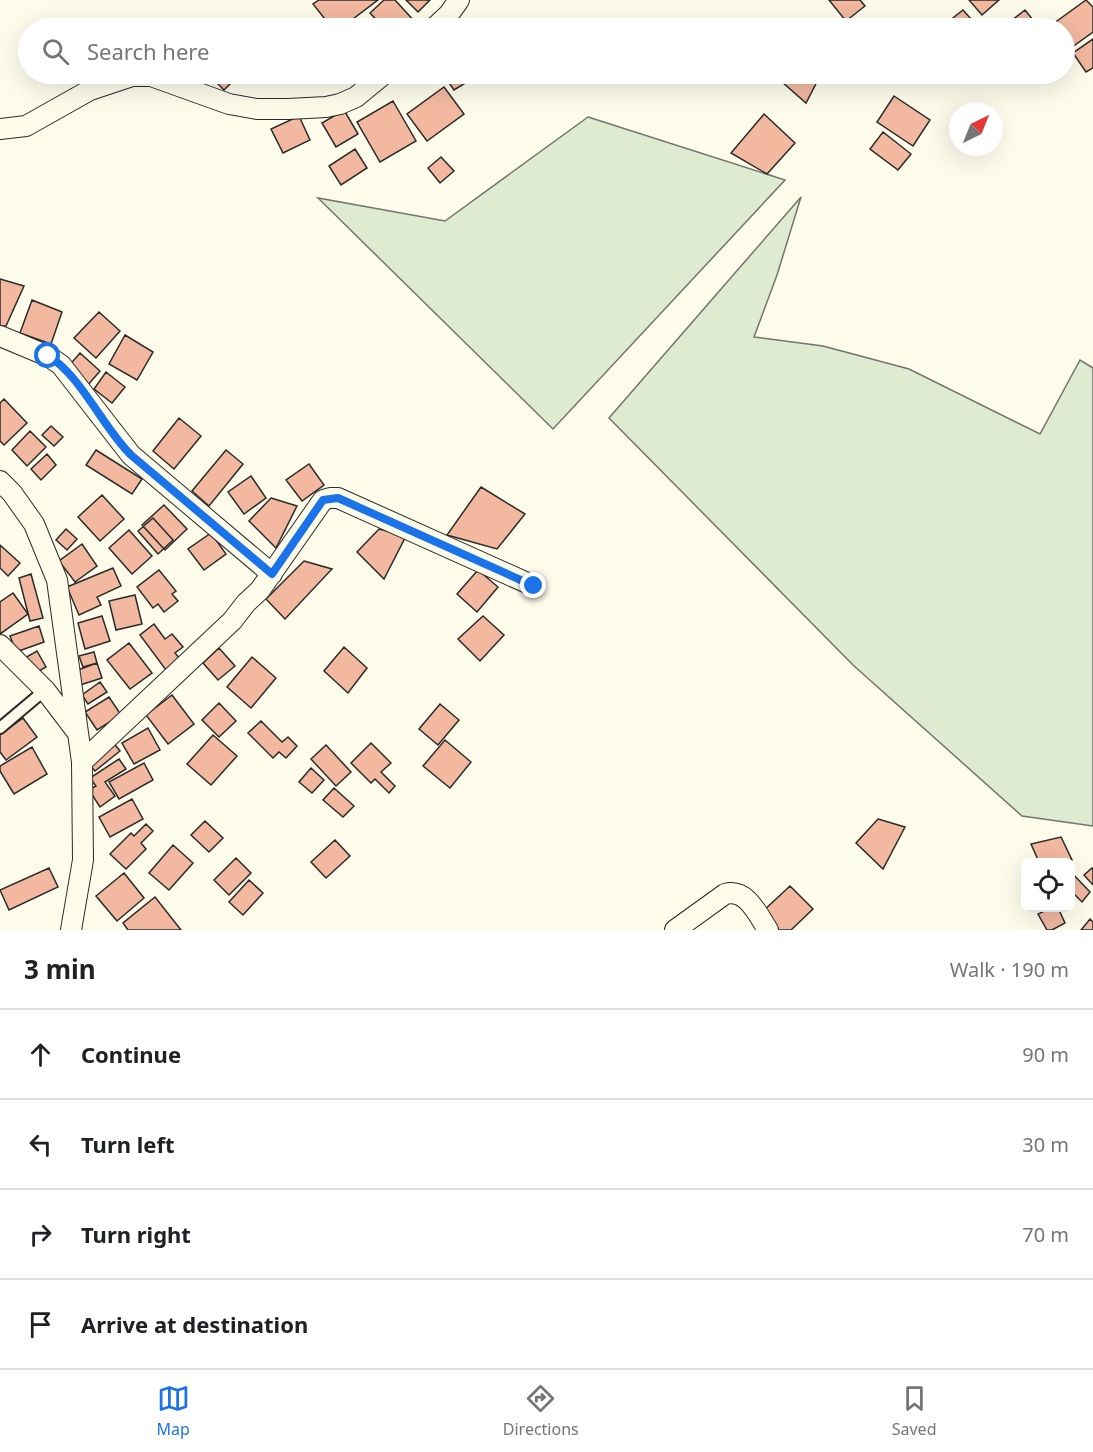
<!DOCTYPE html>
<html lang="en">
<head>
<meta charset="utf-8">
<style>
	body { margin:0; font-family:"Noto Sans",sans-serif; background:#f2f2f2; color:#202124 }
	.controls { position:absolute; right:18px; bottom:18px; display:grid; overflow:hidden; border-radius:9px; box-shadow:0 6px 24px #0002 }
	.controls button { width:54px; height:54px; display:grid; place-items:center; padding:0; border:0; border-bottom:2px solid #e0e0e0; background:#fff; color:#202124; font:30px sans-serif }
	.compass { position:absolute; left:949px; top:102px; width:54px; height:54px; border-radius:50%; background:#fff; box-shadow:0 6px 24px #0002; rotate:43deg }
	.stop { position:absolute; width:18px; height:18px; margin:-14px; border:4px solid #1a73e8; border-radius:50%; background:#fff }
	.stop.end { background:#1a73e8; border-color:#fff; box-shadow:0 2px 6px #0008 }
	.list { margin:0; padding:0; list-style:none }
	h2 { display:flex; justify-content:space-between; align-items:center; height:78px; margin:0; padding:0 24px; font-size:26px }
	h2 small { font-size:20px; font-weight:400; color:#757577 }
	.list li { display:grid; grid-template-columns:39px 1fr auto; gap:18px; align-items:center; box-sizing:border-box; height:90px; padding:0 24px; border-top:2px solid #e0e0e0 }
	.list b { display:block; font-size:22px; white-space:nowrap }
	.list em { font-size:20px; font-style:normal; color:#757577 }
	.icon { flex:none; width:33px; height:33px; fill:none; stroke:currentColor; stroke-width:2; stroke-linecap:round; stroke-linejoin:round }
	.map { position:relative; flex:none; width:1093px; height:930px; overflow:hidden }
	.search { position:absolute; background:#fff; box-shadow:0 6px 24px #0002; left:18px; right:18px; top:18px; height:66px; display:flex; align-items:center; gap:15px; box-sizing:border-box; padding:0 21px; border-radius:33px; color:#757577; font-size:22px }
	.sheet { height:438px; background:#fff }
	nav { display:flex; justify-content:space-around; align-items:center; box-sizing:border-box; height:84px; border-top:2px solid #e0e0e0; background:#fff; font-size:16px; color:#757577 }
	nav a { display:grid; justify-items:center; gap:3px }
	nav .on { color:#1a73e8 }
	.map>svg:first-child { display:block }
	.green { fill:#deebd1; stroke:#74746e; stroke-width:1.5 }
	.building { fill:#f2b8a0; stroke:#2b2b2b; stroke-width:1.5 }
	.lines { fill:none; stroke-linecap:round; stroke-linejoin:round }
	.lane-casing { stroke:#2b2b2b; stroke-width:14 }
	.street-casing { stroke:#2b2b2b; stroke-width:22 }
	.lane { stroke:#fdfbea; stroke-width:10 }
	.street { stroke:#fdfbea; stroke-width:20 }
	.route { stroke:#1a73e8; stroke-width:8 }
</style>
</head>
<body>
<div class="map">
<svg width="1093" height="930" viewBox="0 0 1093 930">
	<rect width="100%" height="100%" fill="#fdfbea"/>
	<!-- green -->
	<path class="green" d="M588,117L785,180L553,429L318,198L445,221Z
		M801,197L777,275L754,337L823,346L909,369L1040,434L1080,360L1093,368V826L1022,816L853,665L609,418Z"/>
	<!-- building -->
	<path class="building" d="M319,0H378L341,28H332L313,4Z
		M384,0H395L416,23L410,28H384L370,13Z
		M406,0H430L418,12Z
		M829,0H860L865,6L846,21Z
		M969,0H999L982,15Z
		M1086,0L1093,7V32L1068,50L1064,45V28H1052L1050,26Z
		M963,10L979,28H948L944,25Z
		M1025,10L1038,26L1035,28H1010L1007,24Z
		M547,19L556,28H534Z
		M1093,39V68L1086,72L1073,53Z
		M210,74H240L224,90L209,75Z
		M443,74H468L472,79L454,90Z
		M667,74H687L673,82Z
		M773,74H821L806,103Z
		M444,87L464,114L427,141L407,114Z
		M894,96L930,120L913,146L877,122Z
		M393,101L416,141L380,162L357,122Z
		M344,110L358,134L336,147L322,123Z
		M764,114L795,143L767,174L731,153Z
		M299,116L310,140L283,153L271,129Z
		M883,132L911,154L898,170L870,149Z
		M355,149L367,168L341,185L329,166Z
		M441,157L454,171L440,183L428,168Z
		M0,279L24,286L6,326H0Z
		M32,300L62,312L51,344L20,333Z
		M99,312L120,331L96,358L74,338Z
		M125,335L153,352L137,380L109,364Z
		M80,353L100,371L87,386L67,368Z
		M106,372L125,387L112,403L94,389Z
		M4,399L27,423L4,445L0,441V403Z
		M179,418L201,436L174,469L153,451Z
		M51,426L63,437L54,446L42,435Z
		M30,431L46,447L27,466L12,450Z
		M96,450L142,479L132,494L86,465Z
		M226,450L243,464L209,506L192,491Z
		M47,454L56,465L41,480L31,469Z
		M309,464L324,485L302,501L286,480Z
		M251,476L266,498L244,514L228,492Z
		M481,487L525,514L497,549L447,535Z
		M102,495L124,519L100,541L78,517Z
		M271,498L297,506L276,548L249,521Z
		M164,505L187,529L165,550L142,525Z
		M153,518L173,540L158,554L138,531Z
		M66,529L77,539L67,550L56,540Z
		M379,529L406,536L384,579L357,552Z
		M129,530L152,556L132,574L109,548Z
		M211,533L226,554L204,570L188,549Z
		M82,544L97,566L75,582L59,561Z
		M0,545L20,563L8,576L0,568Z
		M304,561L332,569L285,619L266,599Z
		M113,568L121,586L97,597L101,605L79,615L67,587Z
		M159,570L176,591L172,594L178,601L164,612L158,604L153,608L137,587Z
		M478,570L498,587L477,612L457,594Z
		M31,574L43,618L30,621L19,578Z
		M13,593L28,614L0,634V602Z
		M135,595L142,624L116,630L109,601Z
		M102,616L110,641L85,649L78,623Z
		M483,616L504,635L480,661L458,639Z
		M154,624L165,639L172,634L183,647L175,653L180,659L166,670L140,635Z
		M39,626L44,642L16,652L10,636Z
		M129,643L152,673L130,689L107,660Z
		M344,647L367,668L348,693L324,671Z
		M219,648L235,666L218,680L203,663Z
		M37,651L46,667L32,675L23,659Z
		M94,652L97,663L83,667L79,656Z
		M252,657L276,678L251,708L227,687Z
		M97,663L102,678L80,685L75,671Z
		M100,682L107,692L88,704L82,695Z
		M172,695L194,724L168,744L146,715Z
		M109,697L121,715L97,730L85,712Z
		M219,703L236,721L219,737L202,720Z
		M440,704L459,720L438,745L419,729Z
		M23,718L37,737L6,760L0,752V735Z
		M261,721L282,742L288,737L297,746L286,758L279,752L273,758L248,733Z
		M148,728L160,750L134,764L122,743Z
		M213,735L237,756L211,785L187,764Z
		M445,740L471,762L450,788L423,766Z
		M112,741L120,751L95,771L86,761Z
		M371,743L391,763L381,772L395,786L389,793L375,779L371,783L351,763Z
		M326,745L351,772L336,786L311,759Z
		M32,747L47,774L14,794L0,771V766Z
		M119,759L126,769L105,782L115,796L100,807L89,790L96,786L90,778Z
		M144,763L153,780L119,799L109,782Z
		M311,768L324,780L312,793L299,782Z
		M334,788L354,806L343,817L323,800Z
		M132,799L143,819L110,837L99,817Z
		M878,819L905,827L883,869L856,843Z
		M205,821L223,838L209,852L191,835Z
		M146,824L153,831L141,843L146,849L126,869L110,854L131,833L134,836Z
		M1061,837L1072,860L1061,862H1039L1031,844Z
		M335,840L350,856L326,878L311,862Z
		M173,845L193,863L169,890L149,873Z
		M236,858L251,873L229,895L214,880Z
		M49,868L58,887L9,910L0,890Z
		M1092,868L1093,870V885L1084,875Z
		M1070,871L1090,892L1082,902L1070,890Z
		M124,873L144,898L117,921L96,896Z
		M249,880L263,893L243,915L229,902Z
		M790,886L813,909L791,930H779L762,912Z
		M155,897L181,930H128L123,923Z
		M1051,908H1058L1065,923L1052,930H1047L1038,914Z
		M1090,919L1093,922V930H1081Z"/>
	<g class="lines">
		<defs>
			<path id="lane" d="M0,728L45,690"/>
			<path id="street" d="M434,28L449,14L459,0
				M0,129L26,126L90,90L132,76H151L229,104L257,109H288L326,107L340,104L356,97L384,74
				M0,336L48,356L61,365L131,455L272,574
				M0,481L12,493L34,524L57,580L82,762L83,860L71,930
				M0,645L45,690L77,732
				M82,762L232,621L246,603L260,590L323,500L330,498H338L534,586
				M675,930L725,894C747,888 758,915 768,930"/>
		</defs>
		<!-- lane casing -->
		<use href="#lane" class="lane-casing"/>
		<!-- street casing -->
		<use href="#street" class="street-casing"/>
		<!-- lane -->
		<use href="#lane" class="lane"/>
		<!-- street -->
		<use href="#street" class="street"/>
	</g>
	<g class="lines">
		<!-- route -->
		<path class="route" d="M48,356C79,373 104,429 131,455L272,574L323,500L338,498L534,586"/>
	</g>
</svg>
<div class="controls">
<button><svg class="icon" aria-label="locate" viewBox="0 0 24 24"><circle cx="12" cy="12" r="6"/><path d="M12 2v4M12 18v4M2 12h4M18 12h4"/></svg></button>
</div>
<svg class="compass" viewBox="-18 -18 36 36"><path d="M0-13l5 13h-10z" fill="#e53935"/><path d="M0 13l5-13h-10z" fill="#757577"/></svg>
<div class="stop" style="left:48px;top:356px"></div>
<div class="stop end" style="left:534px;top:586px"></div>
<div class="search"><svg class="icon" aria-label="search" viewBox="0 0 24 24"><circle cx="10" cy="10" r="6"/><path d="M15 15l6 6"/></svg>Search here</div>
</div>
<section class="sheet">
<h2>3 min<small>Walk · 190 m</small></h2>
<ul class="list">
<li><svg class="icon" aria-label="ahead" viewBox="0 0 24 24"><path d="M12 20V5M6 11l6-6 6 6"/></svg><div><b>Continue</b></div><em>90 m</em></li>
<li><svg class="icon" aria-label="left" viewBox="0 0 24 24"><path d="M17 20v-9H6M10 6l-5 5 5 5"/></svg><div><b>Turn left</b></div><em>30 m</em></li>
<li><svg class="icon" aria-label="right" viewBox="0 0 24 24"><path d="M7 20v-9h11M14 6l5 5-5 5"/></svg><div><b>Turn right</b></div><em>70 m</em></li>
<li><svg class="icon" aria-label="arrive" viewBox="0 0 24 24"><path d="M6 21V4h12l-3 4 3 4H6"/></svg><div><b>Arrive at destination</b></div></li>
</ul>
</section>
<nav>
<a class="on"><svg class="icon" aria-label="map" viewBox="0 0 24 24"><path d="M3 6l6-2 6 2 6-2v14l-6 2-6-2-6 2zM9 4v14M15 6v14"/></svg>Map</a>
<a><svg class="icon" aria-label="directions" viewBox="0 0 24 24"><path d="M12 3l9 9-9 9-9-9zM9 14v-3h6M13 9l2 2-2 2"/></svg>Directions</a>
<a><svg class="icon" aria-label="saved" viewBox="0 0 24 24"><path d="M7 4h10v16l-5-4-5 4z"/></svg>Saved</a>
</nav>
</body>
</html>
